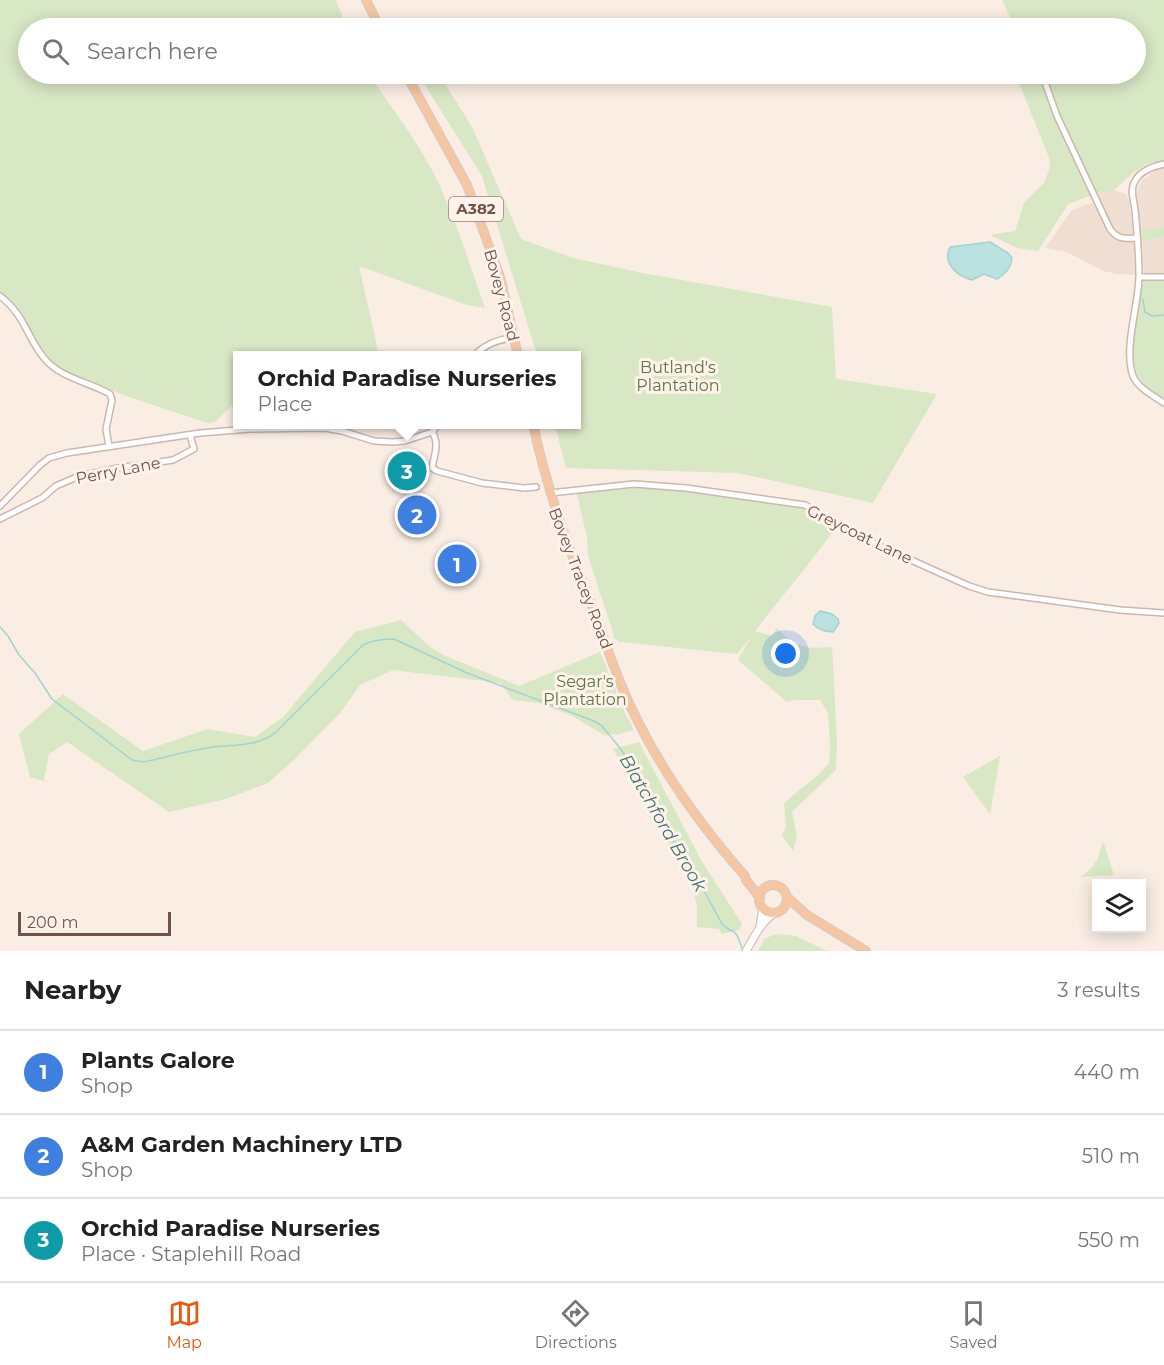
<!DOCTYPE html>
<html lang="en">
<head>
<meta charset="utf-8">
<style>
	body { margin:0; font-family:Montserrat,sans-serif; background:#f2f2f2; color:#222 }
	.controls { position:absolute; right:18px; bottom:18px; display:grid; overflow:hidden; border-radius:0px; box-shadow:0 3px 15px #0003 }
	.controls button { width:54px; height:54px; display:grid; place-items:center; padding:0; border:0; border-bottom:2px solid #e0e0e0; background:#fff; color:#222; font:30px sans-serif }
	.scale { position:absolute; left:18px; bottom:15px; width:153px; box-sizing:border-box; padding-left:6px; border:3px solid #71524b; border-top:0; font-size:16px; line-height:21px; white-space:nowrap; color:#71524b; -webkit-text-stroke:4px #fef2ea; paint-order:stroke }
	.you { position:absolute; left:786px; top:654px; width:21px; height:21px; margin:-15px; border:4px solid #fff; border-radius:50%; background:#1a73e8; box-shadow:0 0 0 9px #1a73e833 }
	.badge { display:grid; place-items:center; width:39px; height:39px; border-radius:50%; background:#ea580c; color:#fff; font-size:20px; font-weight:700 }
	.pin { position:absolute; translate:-50% -50%; border:3px solid #fff; box-shadow:0 2px 6px #0006 }
	.popup { position:absolute; left:233px; top:351px; width:348px; height:78px; box-sizing:border-box; display:grid; place-content:center; border-radius:0px; background:#fff; filter:drop-shadow(0 2px 4px #0005); font-size:20px; white-space:nowrap; color:#767676 }
	.popup b { font-size:22px; color:#222 }
	.popup::after { content:''; position:absolute; left:50%; top:100%; margin-left:-12px; border:12px solid transparent; border-top-color:#fff }
	.list { margin:0; padding:0; list-style:none }
	h2 { display:flex; justify-content:space-between; align-items:center; height:78px; margin:0; padding:0 24px; font-size:26px }
	h2 small { font-size:20px; font-weight:400; color:#767676 }
	.list li { display:grid; grid-template-columns:39px 1fr auto; gap:18px; align-items:center; box-sizing:border-box; height:84px; padding:0 24px; border-top:2px solid #e0e0e0 }
	.list b { display:block; font-size:22px; white-space:nowrap }
	.list p { margin:0; font-size:20px; white-space:nowrap; color:#767676 }
	.list em { font-size:20px; font-style:normal; color:#767676 }
	.icon { flex:none; width:33px; height:33px; fill:none; stroke:currentColor; stroke-width:2; stroke-linecap:round; stroke-linejoin:round }
	.map { position:relative; flex:none; width:1164px; height:951px; overflow:hidden }
	.search { position:absolute; background:#fff; box-shadow:0 3px 15px #0003; left:18px; right:18px; top:18px; height:66px; display:flex; align-items:center; gap:15px; box-sizing:border-box; padding:0 21px; border-radius:33px; color:#767676; font-size:22px }
	.sheet { height:330px; background:#fff }
	nav { display:flex; justify-content:space-around; align-items:center; box-sizing:border-box; height:84px; border-top:2px solid #e0e0e0; background:#fff; font-size:16px; color:#767676 }
	nav a { display:grid; justify-items:center; gap:3px }
	nav .on { color:#ea580c }
	.map>svg:first-child { display:block }
	.residential { fill:#f1ded3 }
	.green { fill:#d8e7c4 }
	.water { fill:#bae2e1; stroke:#a1d3d2; stroke-width:1.5 }
	.lines { fill:none; stroke-linecap:round; stroke-linejoin:round }
	.stream { stroke:#a1d3d2; stroke-width:1.5 }
	.minor-casing { stroke:#cdb6ae; stroke-width:8 }
	.tertiary-casing { stroke:#cdb6ae; stroke-width:9 }
	.primary-casing { stroke:#d4cbc9; stroke-width:10 }
	.minor { stroke:#fff; stroke-width:5 }
	.tertiary { stroke:#fff; stroke-width:7 }
	.primary { stroke:#f5c6a1; stroke-width:8 }
	.labels { text-anchor:middle; stroke-width:6; stroke-linejoin:round; paint-order:stroke }
	.shield { fill:#fef2ea; stroke:#9b827b; stroke-width:1.5 }
	.shield-label { font-size:15px; font-weight:bold; fill:#71524b }
	.street-label { font-size:16px; fill:#71524b; stroke:#fef2ea }
	.park-label { font-size:16px; fill:#5c7644; stroke:#fef2ea }
	.water-label { font-size:18px; font-style:italic; fill:#407675; stroke:#fef2ea }
</style>
</head>
<body>
<div class="map">
<svg width="1164" height="951" viewBox="0 0 1164 951">
	<rect width="100%" height="100%" fill="#faeee4"/>
	<!-- residential -->
	<path class="residential" d="M1164,168V226L1140,231L1137,192L1140,184L1143,179L1159,169Z
		M1114,190L1126,194L1130,204L1134,242L1135,275L1118,274L1103,271L1067,252L1045,248L1072,210L1093,202L1090,196Z
		M1164,237V275L1144,274L1142,242Z"/>
	<!-- green -->
	<path class="green" d="M0,0H336L347,28H28V74H368C391,106 416,139 434,174C455,216 469,263 485,308L467,305L359,266L379,355L237,356V401L215,422L208,423C168,410 128,398 89,381C75,375 60,370 49,359C29,339 27,306 0,292Z
		M1002,0H1164V161L1147,164L1134,172L1114,190L1090,196L1068,204L1038,251L1017,248L990,235L1015,231L1024,203L1044,183L1049,170L1050,160L1016,76L1017,74H1136V28H1015Z
		M418,74H439L472,127L521,239L573,258L643,273L832,307L836,379L937,394L873,503L738,473L566,468L555,425L576,424V356L537,355L482,176Z
		M1164,226V237L1142,242L1140,231Z
		M1143,279L1164,280V400C1155,394 1144,388 1139,378C1126,355 1139,305 1143,279Z
		M637,487L659,488L803,508C814,514 830,518 834,530C809,565 781,597 755,631L772,636L777,628C797,648 805,649 832,647L837,740L836,770L792,812L797,836L793,851L782,835L786,827L784,803L819,774L829,763L830,745L828,713L820,700H795L787,702L738,660L751,637L737,654L620,642L615,639L588,556L587,538L577,494L602,491L607,488Z
		M401,620L429,646L443,655L519,686L600,652L625,713L634,730L619,734L604,735L572,716L539,703L513,700L500,683L393,670L360,685L341,712L295,759L268,783L226,799L169,812L67,742L49,754L44,780L46,782L30,777L19,734L63,694L143,751L208,729L255,737L283,717L355,632Z
		M639,742L701,860L742,924L739,930L722,934L719,929L697,927V907L692,883L642,801L613,749Z
		M1000,756L990,814L963,777Z
		M1103,841L1114,875L1080,877C1096,867 1098,859 1103,841Z
		M778,934L796,936L827,951H758L765,938Z"/>
	<!-- water -->
	<path class="water" d="M990,242L1008,253L1012,258C1011,268 1006,274 997,279L984,274L972,280C957,276 942,263 950,247Z
		M820,611L832,614L838,619L839,623L833,632C825,632 819,630 813,624L815,616Z"/>
	<g class="lines">
		<!-- stream -->
		<path class="stream" d="M1143,299L1145,312L1152,316L1164,315
			M0,627L8,636L19,655L35,673L52,699L132,760L143,762C164,758 185,751 207,748C231,744 255,748 275,733L363,645C373,640 382,639 394,639L467,673L594,721L602,726L620,748L644,785L668,832L701,885L722,924L728,929L733,931L737,935L742,948"/>
		<defs>
			<path id="minor" d="M1042,74L1057,116L1110,229C1117,239 1124,239 1137,238
				M1164,164C1152,167 1139,171 1134,183C1130,191 1134,201 1135,210C1137,231 1139,254 1139,275C1139,305 1123,348 1133,376C1138,388 1154,396 1164,403
				M1139,277H1164
				M0,296C25,315 26,336 44,358C60,378 89,382 110,394L112,400L106,429L109,446
				M474,356C485,344 498,339 514,338
				M432,432C440,443 434,456 432,468L437,471L482,483L524,488L536,487
				M550,493L634,484L686,488L805,505L829,519L842,529L969,586L988,592L1120,610L1164,613
				M0,506L40,465L49,458L67,453L200,433L250,429L325,428L342,431L374,441L393,442L405,441L432,432L439,424
				M0,519L42,498L56,486L79,476L118,468L173,460L194,449L190,435"/>
			<path id="tertiary" d="M760,926L763,908
				M746,951C754,938 761,921 775,913"/>
			<path id="primary" d="M366,0L380,28
				M406,74L467,185L501,280L518,356
				M533,424C547,491 570,552 595,614C604,637 611,660 620,682C649,754 694,818 745,876L746,880L760,898
				M759 899a14 14 0 1 1 28 0a14 14 0 1 1-28 0Z
				M787,897L807,915L866,951"/>
		</defs>
		<!-- minor casing -->
		<use href="#minor" class="minor-casing"/>
		<!-- tertiary casing -->
		<use href="#tertiary" class="tertiary-casing"/>
		<!-- primary casing -->
		<use href="#primary" class="primary-casing"/>
		<!-- minor -->
		<use href="#minor" class="minor"/>
		<!-- tertiary -->
		<use href="#tertiary" class="tertiary"/>
		<!-- primary -->
		<use href="#primary" class="primary"/>
	</g>
	<g class="labels">
		<!-- shield labels -->
		<rect class="shield" x="449" y="197" width="54" height="24" rx="4.5"/>
		<g class="shield-label">
			<text x="476" y="214">A382</text>
		</g>
		<!-- street labels -->
		<g class="street-label">
			<text transform="translate(502 295) rotate(75)" y="6">Bovey Road</text>
			<text transform="translate(118 470) rotate(-11)" y="6">Perry Lane</text>
			<text transform="translate(860 534) rotate(26)" y="6">Greycoat Lane</text>
			<text transform="translate(581 578) rotate(69)" y="6">Bovey Tracey Road</text>
		</g>
		<!-- park labels -->
		<g class="park-label">
			<text x="678" y="373">Butland's<tspan x="678" dy="18">Plantation</tspan></text>
			<text x="585" y="687">Segar's<tspan x="585" dy="18">Plantation</tspan></text>
		</g>
		<!-- water labels -->
		<g class="water-label">
			<text transform="translate(663 823) rotate(60)" y="6">Blatchford Brook</text>
		</g>
	</g>
</svg>
<div class="controls">
<button><svg class="icon" aria-label="layers" viewBox="0 0 24 24"><path d="M12 4l9 5-9 5-9-5zM3 14l9 5 9-5"/></svg></button>
</div>
<div class="scale">200 m</div>
<div class="you"></div>
<div class="pin badge" style="left:457px;top:564px;background:#3f7fe0">1</div>
<div class="pin badge" style="left:417px;top:515px;background:#3f7fe0">2</div>
<div class="pin badge" style="left:407px;top:471px;background:#0f9aa8">3</div>
<div class="popup"><b>Orchid Paradise Nurseries</b>Place</div>
<div class="search"><svg class="icon" aria-label="search" viewBox="0 0 24 24"><circle cx="10" cy="10" r="6"/><path d="M15 15l6 6"/></svg>Search here</div>
</div>
<section class="sheet">
<h2>Nearby<small>3 results</small></h2>
<ul class="list">
<li><span class="badge" style="background:#3f7fe0">1</span><div><b>Plants Galore</b><p>Shop</p></div><em>440 m</em></li>
<li><span class="badge" style="background:#3f7fe0">2</span><div><b>A&amp;M Garden Machinery LTD</b><p>Shop</p></div><em>510 m</em></li>
<li><span class="badge" style="background:#0f9aa8">3</span><div><b>Orchid Paradise Nurseries</b><p>Place · Staplehill Road</p></div><em>550 m</em></li>
</ul>
</section>
<nav>
<a class="on"><svg class="icon" aria-label="map" viewBox="0 0 24 24"><path d="M3 6l6-2 6 2 6-2v14l-6 2-6-2-6 2zM9 4v14M15 6v14"/></svg>Map</a>
<a><svg class="icon" aria-label="directions" viewBox="0 0 24 24"><path d="M12 3l9 9-9 9-9-9zM9 14v-3h6M13 9l2 2-2 2"/></svg>Directions</a>
<a><svg class="icon" aria-label="saved" viewBox="0 0 24 24"><path d="M7 4h10v16l-5-4-5 4z"/></svg>Saved</a>
</nav>
</body>
</html>
